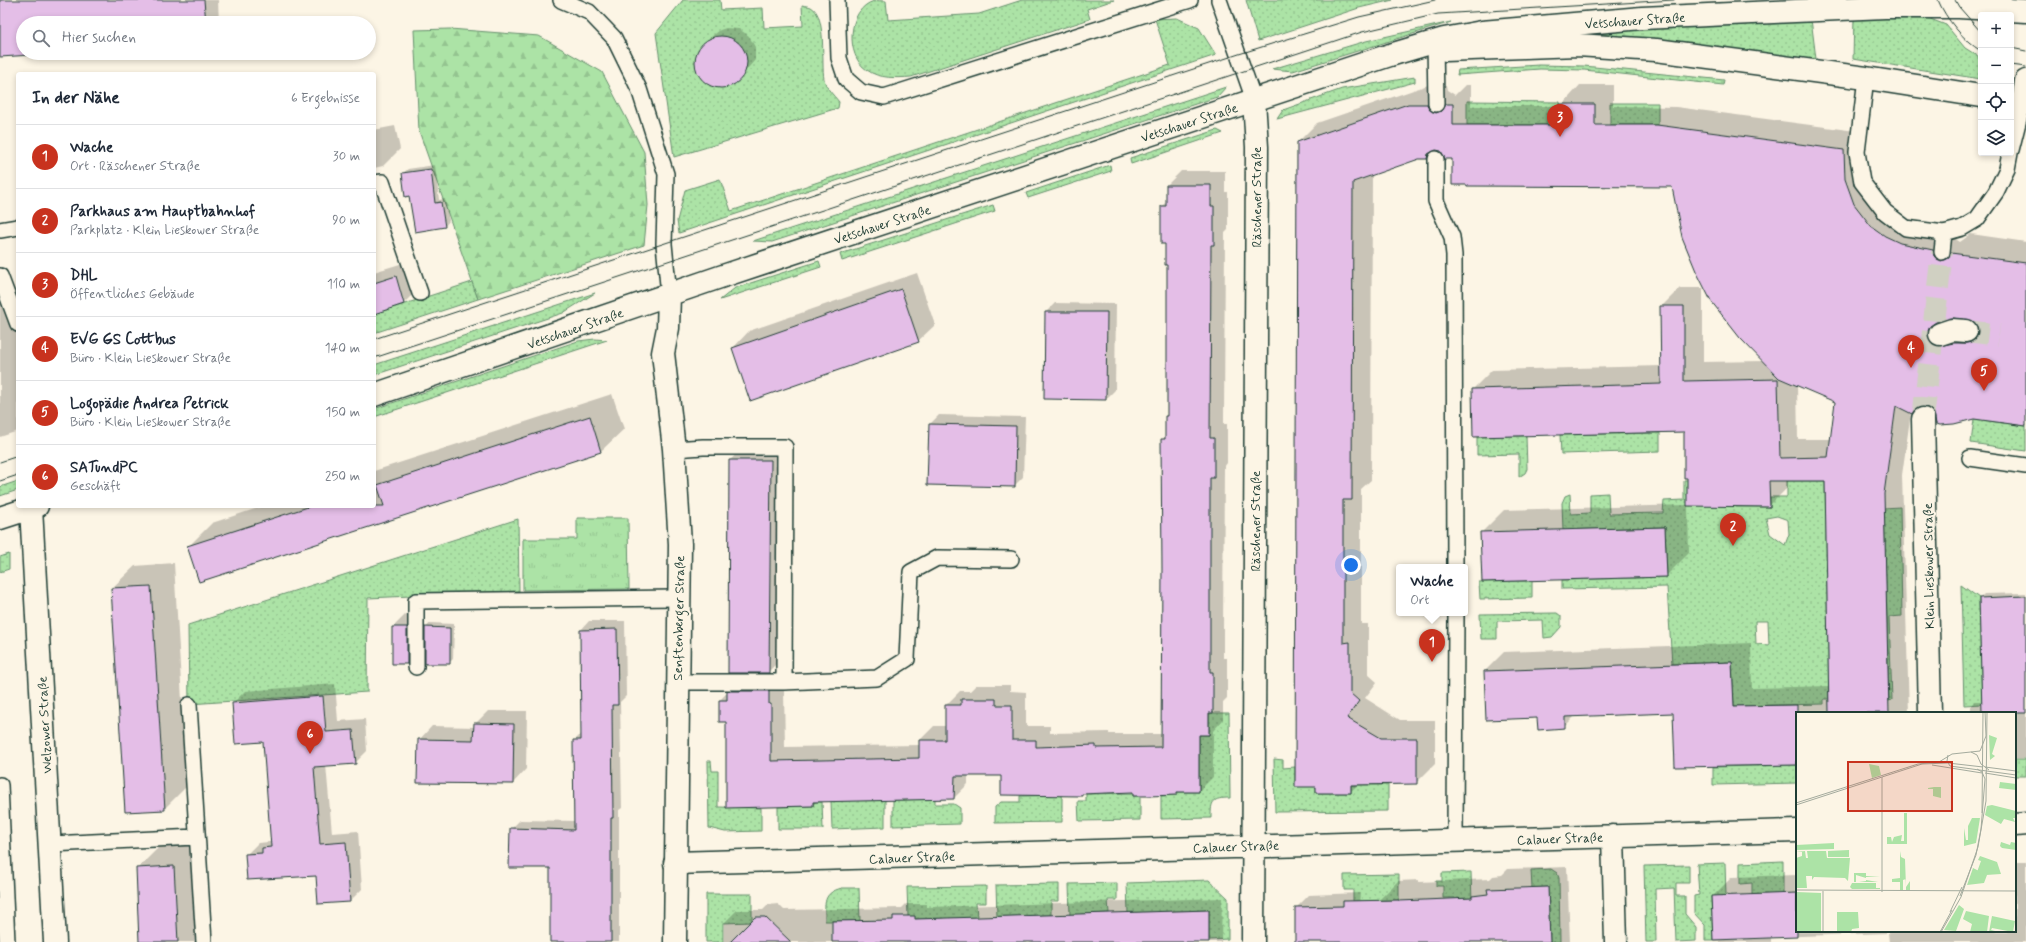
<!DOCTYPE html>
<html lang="de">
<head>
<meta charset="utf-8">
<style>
	body { margin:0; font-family:Mynerve,sans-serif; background:#f6f6f7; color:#1f2937 }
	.controls { position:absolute; right:12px; top:12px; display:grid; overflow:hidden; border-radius:4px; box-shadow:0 2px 6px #0003 }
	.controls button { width:36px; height:36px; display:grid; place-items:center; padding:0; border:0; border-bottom:1px solid #e0e1e3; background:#fff; color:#1f2937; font:20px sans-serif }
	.you { position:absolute; left:1351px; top:565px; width:14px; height:14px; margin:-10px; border:3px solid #fff; border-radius:50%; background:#1a73e8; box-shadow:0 0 0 6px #1a73e833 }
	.badge { display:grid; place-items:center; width:26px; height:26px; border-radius:50%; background:#c8321e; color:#fff; font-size:13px; font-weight:700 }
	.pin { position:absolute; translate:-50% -33px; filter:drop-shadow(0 1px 2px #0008) }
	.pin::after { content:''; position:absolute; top:21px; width:14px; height:12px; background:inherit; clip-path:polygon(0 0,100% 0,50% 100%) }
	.popup { position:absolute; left:1396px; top:564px; width:72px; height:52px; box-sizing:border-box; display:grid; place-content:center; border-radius:4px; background:#fff; filter:drop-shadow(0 1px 3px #0005); font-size:13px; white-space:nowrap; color:#747a83 }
	.popup b { font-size:15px; color:#1f2937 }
	.popup::after { content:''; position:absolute; left:50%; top:100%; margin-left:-8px; border:8px solid transparent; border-top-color:#fff }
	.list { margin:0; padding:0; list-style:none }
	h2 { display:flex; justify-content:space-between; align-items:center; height:52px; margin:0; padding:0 16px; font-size:17px }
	h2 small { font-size:13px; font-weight:400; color:#747a83 }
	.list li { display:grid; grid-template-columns:26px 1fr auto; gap:12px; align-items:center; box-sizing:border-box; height:64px; padding:0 16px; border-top:1px solid #e0e1e3 }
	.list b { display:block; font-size:15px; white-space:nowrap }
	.list p { margin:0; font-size:13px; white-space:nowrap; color:#747a83 }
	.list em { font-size:13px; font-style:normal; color:#747a83 }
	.icon { flex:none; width:22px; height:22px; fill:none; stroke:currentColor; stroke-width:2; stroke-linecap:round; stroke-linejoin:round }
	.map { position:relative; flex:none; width:2026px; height:942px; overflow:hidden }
	.search { position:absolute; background:#fff; box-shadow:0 2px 6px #0003; left:16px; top:16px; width:360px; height:44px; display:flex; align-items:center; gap:10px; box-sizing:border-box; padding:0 14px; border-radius:22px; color:#747a83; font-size:15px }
	.panel { position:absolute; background:#fff; box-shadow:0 2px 6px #0003; left:16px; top:72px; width:360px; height:436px; border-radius:4px }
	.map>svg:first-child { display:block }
	.grass { fill:url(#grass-dots); stroke:#66906d; fill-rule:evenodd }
	.forest { fill:url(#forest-firs); stroke:#66906d }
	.park { fill:url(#park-tufts); stroke:#66906d }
	.shadow { fill:#0003; fill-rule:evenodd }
	.building { fill:#e4bee7; stroke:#1f3d34; fill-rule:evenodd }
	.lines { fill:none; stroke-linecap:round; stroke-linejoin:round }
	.street-tunnel { stroke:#d0d0c2; stroke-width:22; stroke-dasharray:22 11; stroke-linecap:butt }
	.lane-casing { stroke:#1f3d34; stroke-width:18 }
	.street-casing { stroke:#1f3d34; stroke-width:25 }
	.secondary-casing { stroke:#1f3d34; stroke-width:25 }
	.lane { stroke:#fcf5e5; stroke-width:15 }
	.street { stroke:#fcf5e5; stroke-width:22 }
	.secondary { stroke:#fcf5e5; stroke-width:22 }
	.tram { stroke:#1f3d34; stroke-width:1 }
	.labels { text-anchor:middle; stroke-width:4; stroke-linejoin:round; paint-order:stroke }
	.street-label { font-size:13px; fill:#1f3d34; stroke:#fcf5e5 }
	.inset-road { fill:none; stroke:#a4ab9e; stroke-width:1 }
	.view { fill:#c8321e; fill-opacity:0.15; stroke:#c8321e; stroke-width:2 }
	.inset-edge { fill:none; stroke:#1f3d34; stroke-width:2 }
</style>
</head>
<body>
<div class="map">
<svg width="2026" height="942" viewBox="0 0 2026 942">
	<defs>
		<pattern id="grass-dots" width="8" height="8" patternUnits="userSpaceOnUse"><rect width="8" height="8" fill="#ace3a6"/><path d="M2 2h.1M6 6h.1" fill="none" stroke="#94c490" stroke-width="1.8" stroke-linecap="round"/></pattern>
		<pattern id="forest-firs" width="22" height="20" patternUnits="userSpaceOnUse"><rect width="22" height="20" fill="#ace3a6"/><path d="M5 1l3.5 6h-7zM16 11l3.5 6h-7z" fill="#94c490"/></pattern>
		<pattern id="park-tufts" width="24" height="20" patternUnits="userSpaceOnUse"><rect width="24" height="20" fill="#ace3a6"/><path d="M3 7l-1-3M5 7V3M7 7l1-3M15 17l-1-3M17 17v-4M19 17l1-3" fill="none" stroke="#94c490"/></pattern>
	</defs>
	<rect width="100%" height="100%" fill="#fcf5e5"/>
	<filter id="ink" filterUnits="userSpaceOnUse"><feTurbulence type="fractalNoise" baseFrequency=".025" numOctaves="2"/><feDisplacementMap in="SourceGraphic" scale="8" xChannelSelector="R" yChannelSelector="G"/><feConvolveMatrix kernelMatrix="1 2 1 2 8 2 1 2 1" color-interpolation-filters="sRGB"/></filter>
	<g filter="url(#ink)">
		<!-- grass -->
		<path class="grass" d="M683,0H720L721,10L763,8L764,28L803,26L802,5C805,6 809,6 811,7C827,15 821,63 824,79C826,89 833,94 839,102L838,108L674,157L656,33Z
			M1022,0H1114L1087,9L1090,19L911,77C897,78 879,79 867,70C845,56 847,9 874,1C877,0 882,1 886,1L888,20L979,14Z
			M1246,0H1393L1359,8L1258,41Z
			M1854,17H1925L1946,25L1965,48L1981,58V79L1853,59Z
			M1177,18L1199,28L1216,55L679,233L677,221L685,190L720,179L731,211L1170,65L1155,19Z
			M1811,19L1816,59L1800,60L1571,35L1635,26Z
			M1451,22L1293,71L1272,69L1366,41Z
			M1539,65L1584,66L1724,80L1723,85L1584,70L1540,69L1457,75L1458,70Z
			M1415,77V82L1277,119L1283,110L1342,89Z
			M1226,87L1217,97L772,242L753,241Z
			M1467,101L1560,102V125H1467Z
			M1610,103H1658V125H1610Z
			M1217,130L1223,133L1131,164L1130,158Z
			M1110,165L1111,171L1028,198L1026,193Z
			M993,205L995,211L842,261L840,254Z
			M819,261L821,267L720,300L735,288Z
			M472,282L478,299L374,333V314Z
			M595,293L563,313L374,375V365Z
			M595,339L607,340L374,417V409L578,341Z
			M1974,419L2026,426V451L1971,443Z
			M1660,433V451L1561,454L1560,435Z
			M1526,436L1527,469L1525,473L1519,477V454L1477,455V437Z
			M1684,480H1735L1736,507H1770V497H1787V481H1825L1829,699H1824V704L1734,706L1732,662L1672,664L1667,587L1562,589V580L1667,577L1665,527L1563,530L1562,503L1565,496L1570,494L1571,514L1590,513V494L1608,493L1609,514L1663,513L1664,501L1684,500ZM1777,516L1788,520L1789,534L1785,545L1770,534L1766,518ZM1755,621H1768L1769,645L1756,644Z
			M18,481V490L0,496V487Z
			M1900,507L1902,616L1889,617L1892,700L1889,701L1884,508Z
			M518,519L519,591L368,598L367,692L189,704L188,625Z
			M9,554V569L0,572V557Z
			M1532,581V598L1480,599L1479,582Z
			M1961,585L1979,598L1982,704L1964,705Z
			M1557,613L1561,616V627L1552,637L1544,638L1543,620L1497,621V639H1481L1480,614Z
			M1209,713H1229L1230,798C1212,798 1211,801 1211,818L1161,819V796L1176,795L1177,792H1199V735H1209Z
			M1274,759L1283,760V768L1295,767V784L1316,787V793H1351V785H1388V811L1275,812Z
			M2015,759H2026V776H2015Z
			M708,761H711L712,771H718V807L761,808V831L725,832L709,828Z
			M1797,765V783L1713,785V767Z
			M1133,793V796H1140V820L1079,821L1078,801H1086V794Z
			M1062,795V822L995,823V807L1001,802H1020V796Z
			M935,799V804H954L960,808V824L893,826V800Z
			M885,800V827L832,829L831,801Z
			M813,802H822L823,829H778V807L813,806Z
			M1783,861V894L1752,895V883L1740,884V863Z
			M1725,863L1726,896L1711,897L1713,940H1705V925L1694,913V896L1699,895L1697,864Z
			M1689,865V883H1676V896H1685V914L1696,927V941L1676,942L1674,888L1655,889L1656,942H1646L1644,866Z
			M1551,869L1557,873L1559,878L1560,942H1550L1548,887L1532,888L1531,870Z
			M1471,872L1472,902H1455V898H1443V886H1436V881H1442V873Z
			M1399,874V900L1353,901V890H1344V875Z
			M1209,880L1228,898V939L1209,940V910L1128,913L1127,883Z
			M1117,883V900H1108L1109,913L1070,915L1069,884Z
			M1059,884V901H1051V915L997,917L996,885Z
			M986,886V903H976L977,918L915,919L908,916L907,887Z
			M842,888H859L860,921H825C825,903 822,893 842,888Z
			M706,894H752V922L723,923V942H706Z"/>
		<!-- forest -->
		<path class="forest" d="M450,29L539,36L602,72L644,152L648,205L644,245L478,299L419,131L414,30Z"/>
		<!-- park -->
		<path class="park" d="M577,518H628L629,589L523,590V539H577Z"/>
		<!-- shadow -->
		<path class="shadow" d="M0,0H218L219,23H23V53H47L0,56Z
			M726,28L739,29L749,36L755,47V60L734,84L715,87L704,81L697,71L696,65L698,52L710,38L720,30Z
			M1428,85H1446L1447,90L1455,95L1465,85H1471V106H1561L1580,85H1613V106L1676,107L1863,132V160L1868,175L1880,197L1890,207L1904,217L1953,237L1960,242L1971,234L2026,242V425L1935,412L1929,407L1922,406L1911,412L1902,475L1909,713H1797V764L1674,712L1576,715L1564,727L1538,717L1485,671L1504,652L1751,643L1752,688L1829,686L1826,480H1788V487L1769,506L1688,477L1685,431L1473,389L1492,370L1662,366L1661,307L1680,288H1703V362L1764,361L1673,186L1453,158L1437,149L1427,158H1419L1372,175L1371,480L1361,489V624H1368V674L1377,682L1365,698L1400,720H1435V764L1416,783L1359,784L1350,792L1298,142L1317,123ZM1952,317L1973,320L1977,324H1950L1946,318ZM1797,385L1836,402L1831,439H1798Z
			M395,126L400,149L383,166L374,168V130Z
			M435,165L439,200L445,199L449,221L445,226L416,231L410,195L403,173L408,169Z
			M1181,171H1225V192H1228V230L1225,233L1224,424H1227V463L1224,467L1223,636V658H1227V698L1223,702V720L1213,731V777L1199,791H1179L1176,794L1134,791L1083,793L1082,795L1002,775H968V784L954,798L818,801L813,805L727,720L720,700L742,677H782V691H784L785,747L920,745V740L934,726H946V705L960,691H970L976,685H1010V691L1026,692V726H1050V733L1109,732V734H1162V440L1166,436V416L1168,414V264L1162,206L1167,201V185Z
			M413,260L421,286L404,303L374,313V272Z
			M917,273L935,325L918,341L733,348L749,331Z
			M0,282L18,336V431L0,437Z
			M1055,303L1116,304L1115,390L1106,399L1046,312Z
			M612,394L624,429L601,451L200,581L189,546L212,523L264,506H374V471Z
			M939,415L1025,417L1023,477L1014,486L930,424Z
			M739,452H779L777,663L768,672L730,460Z
			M1688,505L1689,553L1666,576L1481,533L1504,510Z
			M174,563L187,786L164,809L112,588L135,566Z
			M2026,593V758H2015V713H1971V705L1975,701H1983L1980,598L1984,594Z
			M406,614H420V650L407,663L393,627Z
			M589,621H625L626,696L620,702L622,808L619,810V942H551V867L511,829L520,820L575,821L574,741L582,733L581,630Z
			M430,623L454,624L453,659L449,663L426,628Z
			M335,684L338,721L365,719L367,751L355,763L326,765L332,833L358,831L362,889L350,901L319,903L317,875L246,855L258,843L269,842L272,839L264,741L233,703L245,691Z
			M488,711H527L526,769L513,783L419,740L432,726L475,727V724Z
			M197,843L202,942H141L137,869L160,846Z
			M2015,862H2026V942H1889L1888,933L1771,937V942H1714L1712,897L1732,877L1797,875V931H2015Z
			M1567,867L1570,942H1380L1378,901L1398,881L1419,880V882L1490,879L1493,876L1502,875L1508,869Z
			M1360,893L1356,942H1296V908L1309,895Z
			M1222,898L1221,942H724V923L737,910H763L768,905L778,904L784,910L902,908L906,904H927V907L961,906Z"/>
		<!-- building -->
		<path class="building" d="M0,0H204L206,23H23V53H63L0,57Z
			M695 62a26 26 0 1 1 52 0a26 26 0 1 1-52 0Z
			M1408,104H1427L1429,109L1436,113L1441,111L1445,104H1453V125H1560V104H1595V125H1657L1844,150L1845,179L1854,204L1871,226L1885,236L1900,243L1933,250L1934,256L1941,261L1949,258L1951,253L2026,263V426L1974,419L1954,424L1940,425L1936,424L1934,413L1929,408L1922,407L1917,408L1912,414L1896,406L1884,494L1889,713H1829L1825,481H1769L1770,507L1687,506V478H1684V432L1473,437L1472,389L1661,384L1660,306H1684V381L1778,379L1780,458L1828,457L1835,402L1779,378L1740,338L1711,301L1696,271L1682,237L1672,187L1467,186V185H1452V159H1445L1441,151L1436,150L1428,154L1427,159H1419L1353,182L1352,500H1343V643L1350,642V693L1359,701L1347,718L1381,738H1417V784L1351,785V793H1316V787H1295L1297,142ZM1953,318L1973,321L1977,326L1978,332L1976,338L1971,342L1966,343H1954L1938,346L1932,344L1928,338V331L1930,326L1936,322Z
			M431,169L435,203L441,202L445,227L415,232L409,196L405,197L402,173Z
			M1166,185H1211V206H1214V245H1211L1210,438H1214V478H1210V672H1213V713H1209V735H1199V792H1177V795L1148,796H1133V792L1082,794V796L1001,795V776H955L954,799L813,802V806L726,808V722H719V700H727V691H769V704H771V761L919,758V740H945V705H961V699H996V705H1012V740H1036V747L1096,745V748L1161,747L1162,569L1161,439H1165V416H1167V265H1165V244H1161V206H1166Z
			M396,276L404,304L374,314V283Z
			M901,289L919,342L750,401L732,348Z
			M1045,312H1107L1106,400L1044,399Z
			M590,416L601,452L199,582L187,546L311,506H384L377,485Z
			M929,424L1016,426L1015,487L927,485Z
			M729,460H771L769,673H728Z
			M1665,527L1667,577L1482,582L1480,532Z
			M151,586L165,810L125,812L111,588Z
			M2026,596V713H1982L1979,598Z
			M392,627H407V664H392Z
			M425,627L450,628V664H425Z
			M617,629L618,705H612L613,818H611V942H550V868H509L510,828L574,830L573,740H581L580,630Z
			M1732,662L1734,706L1797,705V765L1675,767L1673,713L1565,717V728L1538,730L1537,718L1486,720L1484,671Z
			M323,696L326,732L353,730L356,764L314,767L320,844L346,842L350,902L318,904L316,876L247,880L245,854L262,853V848L271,847L263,742L235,744L232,703Z
			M474,723L514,724L513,784L417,783L418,739L473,740Z
			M174,866L178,942H139L136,868Z
			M1548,887L1550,942H1295V907L1343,906V901L1399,900V901L1472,898V896L1488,894L1487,889Z
			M1797,893V937L1713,940L1711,896Z
			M1209,910V942H832V921L893,920V916H915V919L947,918Z
			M755,917H765L791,942H730Z"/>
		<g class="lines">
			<!-- street-tunnel -->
			<path class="street-tunnel" d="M1966,331L1999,335
				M1923,419L1942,252"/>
			<defs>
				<path id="lane" d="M561,0L589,12L614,38L639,89L666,174L664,244L669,295
					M837,0L839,58L846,79L861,92L884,97L1190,0
					M1219,0L1254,100
					M1435,41L1436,104
					M1866,78L1857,152L1862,182L1885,212L1906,228L1944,233L1962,228L1977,219L1996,192L2007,169L2010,153
					M2011,150L2023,103
					M1436,159V201L1452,237L1454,255L1455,567
					M374,183L382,182L420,293
					M0,230L18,227
					M1942,252L1944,233
					M0,276L18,324
					M674,449L703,447H785L784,682
					M1970,458L2026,466
					M416,667V601L677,598
					M678,682H784L877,678L907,659L911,572L937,558L1011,559
					M189,705L204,942
					M0,785L7,942
					M1455,841L1456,613
					M51,844L196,837"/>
				<path id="street" d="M1940,334L1952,330L1966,331
					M1923,419L1930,713
					M31,508L55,942
					M2015,825L2026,824
					M1613,836L1616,942
					M675,863L1797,831
					M1253,942L1257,147L1254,100"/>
				<path id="secondary" d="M1445,50L1577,45L1656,50L1866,78L1981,96
					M2023,103L2026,81
					M669,295L668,328L663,353L674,449L680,544L675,942
					M374,395L720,277L1390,55L1444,39L1482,32L1642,18L1885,7H1959L2026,11
					M0,518L37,506"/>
			</defs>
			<!-- lane casing -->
			<use href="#lane" class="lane-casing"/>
			<!-- street casing -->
			<use href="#street" class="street-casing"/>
			<!-- secondary casing -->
			<use href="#secondary" class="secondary-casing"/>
			<!-- lane -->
			<use href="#lane" class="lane"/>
			<!-- street -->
			<use href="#street" class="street"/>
			<!-- secondary -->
			<use href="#secondary" class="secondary"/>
			<!-- tram -->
			<path class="tram" d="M1938,0C1946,19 1963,40 1981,51
				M1955,0L1959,7L1981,32
				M2011,48L2026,51
				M2011,65L2026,67
				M374,339L1239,54L1359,17L1435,0
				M374,358L1362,32L1438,14L1674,0
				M0,462L18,456
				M0,481L18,475"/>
		</g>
	</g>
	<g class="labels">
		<!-- street labels -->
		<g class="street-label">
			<text transform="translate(1635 20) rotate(-4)" y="5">Vetschauer Straße</text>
			<text transform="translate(1189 122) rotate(-18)" y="5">Vetschauer Straße</text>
			<text transform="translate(1256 197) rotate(-90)" y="5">Räschener Straße</text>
			<text transform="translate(882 224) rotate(-18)" y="5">Vetschauer Straße</text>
			<text transform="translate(575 328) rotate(-19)" y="5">Vetschauer Straße</text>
			<text transform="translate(1255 521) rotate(-90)" y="5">Räschener Straße</text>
			<text transform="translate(1928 566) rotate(-91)" y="5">Klein Lieskower Straße</text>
			<text transform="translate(678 618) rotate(-89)" y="5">Senftenberger Straße</text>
			<text transform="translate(44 725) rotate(-93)" y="5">Welzower Straße</text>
			<text transform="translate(1560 838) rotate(-2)" y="5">Calauer Straße</text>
			<text transform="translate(1236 846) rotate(-2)" y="5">Calauer Straße</text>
			<text transform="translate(912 857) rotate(-2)" y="5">Calauer Straße</text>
		</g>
	</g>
	<!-- overview -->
	<g transform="translate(1796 712)">
		<rect width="220" height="220" fill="#fcf5e5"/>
		<path d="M193,23L201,26L196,42L199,44L194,48ZM204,70L220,72V78L203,76ZM138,75H145V86L137,84V80H132H137V77H132V76ZM176,106H184L180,131L168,134V116L170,128H172V114ZM38,131V137L0,138V133ZM53,138V145H32V139ZM9,139L10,146H12L11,139H30L31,146H54L52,169L49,166L18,165L16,168V164H10L11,176H0V146L6,144V140H0ZM104,139L105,145L109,147L110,175L114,169V178H110V167L107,168V178H104V170H96V167L104,166ZM177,156L191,163L188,171L171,173ZM58,161H70V164L84,165H70V168L82,170H63L70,169V166L60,163V170H58ZM56,171H80V176H84V171V177H56L54,175ZM0,180L25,181V220H0ZM163,193L168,197L160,219L148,218ZM170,199L193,204L191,220H174L176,212L167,207ZM196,204L219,209L217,220L196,216L195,218L203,220H193Z" fill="#ace3a6"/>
		<path d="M73,52L83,54L85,63L76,66ZM178,106L183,110L178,117L176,126H174L173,115ZM205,130L214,133L215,130L220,131V138L206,136L204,134Z" fill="#ace3a6"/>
		<path d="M196,93L220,99V106H217L219,110L208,107L205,112L189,103L191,94ZM108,101H111V132H91V125H95L96,130L98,125L106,123L105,129H108ZM184,144L201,150L205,162L190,163L181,160L185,149L182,148ZM41,200H62L63,216L56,217L55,220H41Z" fill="#ace3a6"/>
		<path class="inset-road" d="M175,40L181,43L185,52L193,58M152,43L151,49L154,54L220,63M136,53L186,61M189,55L220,59M189,61L220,66M0,91L122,52L143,50L156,42L184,39L190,24L189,0M0,93L126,52L152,51L187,55M186,101L187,0M0,178L220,179M86,180V65M164,184L180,143L185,117L189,67L186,60L181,57M154,200L166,175M27,220V179M144,220L156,198M145,220L165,185L182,135L190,89L191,0"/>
		<path class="view" d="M52,50H156V99H52Z"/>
		<rect width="220" height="220" class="inset-edge"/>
	</g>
</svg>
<div class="controls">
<button>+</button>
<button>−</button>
<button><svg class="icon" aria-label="locate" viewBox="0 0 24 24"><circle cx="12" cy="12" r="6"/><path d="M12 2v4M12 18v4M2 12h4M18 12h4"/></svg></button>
<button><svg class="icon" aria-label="layers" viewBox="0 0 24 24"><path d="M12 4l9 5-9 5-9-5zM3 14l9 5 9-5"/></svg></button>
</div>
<div class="you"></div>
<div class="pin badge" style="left:1432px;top:662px">1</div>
<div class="popup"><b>Wache</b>Ort</div>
<div class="pin badge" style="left:1733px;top:546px">2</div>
<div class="pin badge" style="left:1560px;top:137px">3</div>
<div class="pin badge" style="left:1911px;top:368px">4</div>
<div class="pin badge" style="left:1984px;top:391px">5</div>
<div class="pin badge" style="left:310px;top:754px">6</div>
<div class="search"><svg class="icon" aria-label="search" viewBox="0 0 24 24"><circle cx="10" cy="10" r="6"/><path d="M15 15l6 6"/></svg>Hier suchen</div>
<section class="panel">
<h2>In der Nähe<small>6 Ergebnisse</small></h2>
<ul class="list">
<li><span class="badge">1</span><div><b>Wache</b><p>Ort · Räschener Straße</p></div><em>30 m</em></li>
<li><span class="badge">2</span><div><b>Parkhaus am Hauptbahnhof</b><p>Parkplatz · Klein Lieskower Straße</p></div><em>90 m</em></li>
<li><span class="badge">3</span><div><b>DHL</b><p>Öffentliches Gebäude</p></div><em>110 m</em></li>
<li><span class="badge">4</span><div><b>EVG GS Cottbus</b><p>Büro · Klein Lieskower Straße</p></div><em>140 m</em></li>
<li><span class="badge">5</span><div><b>Logopädie Andrea Petrick</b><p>Büro · Klein Lieskower Straße</p></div><em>150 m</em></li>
<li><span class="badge">6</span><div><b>SATundPC</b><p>Geschäft</p></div><em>250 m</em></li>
</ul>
</section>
</div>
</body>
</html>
